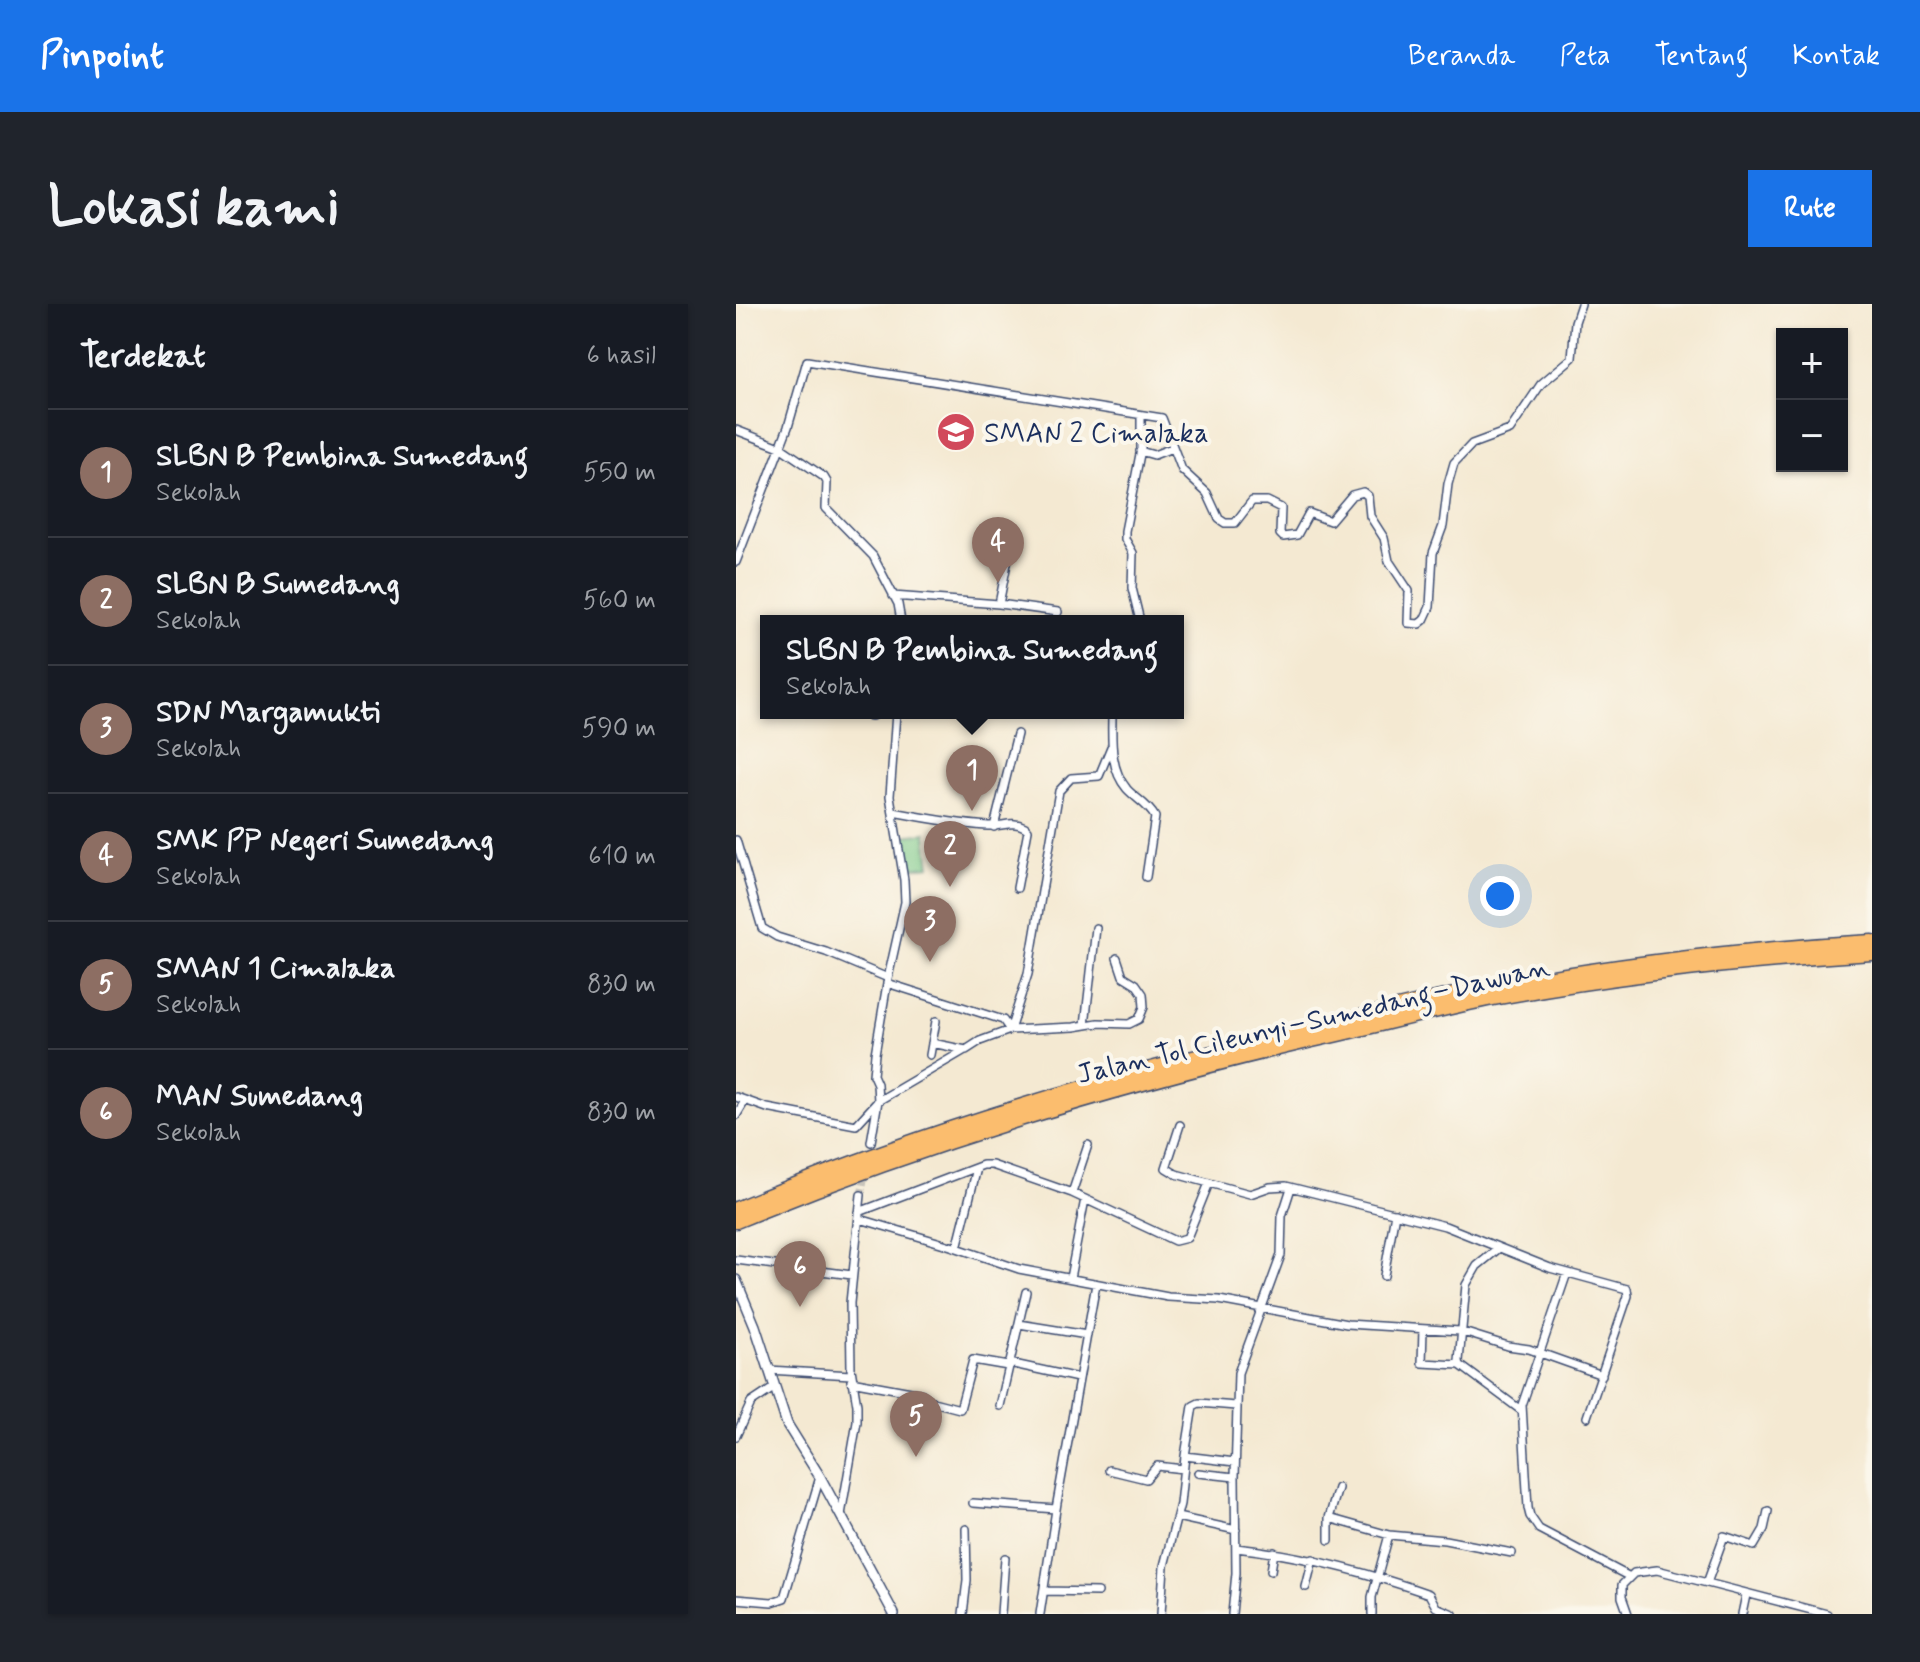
<!DOCTYPE html>
<html lang="id">
<head>
<meta charset="utf-8">
<style>
	body { margin:0; font-family:Mynerve,sans-serif; background:#20242c; color:#f1f3f6 }
	.controls { position:absolute; right:24px; top:24px; display:grid; overflow:hidden; border-radius:0px; box-shadow:0 2px 6px #0004 }
	.controls button { width:72px; height:72px; display:grid; place-items:center; padding:0; border:0; border-bottom:2px solid #363941; background:#171b24; color:#f1f3f6; font:40px sans-serif }
	.you { position:absolute; left:764px; top:592px; width:28px; height:28px; margin:-20px; border:6px solid #fff; border-radius:50%; background:#1a73e8; box-shadow:0 0 0 12px #1a73e833 }
	.badge { display:grid; place-items:center; width:52px; height:52px; border-radius:50%; background:#1a73e8; color:#fff; font-size:26px; font-weight:700 }
	.pin { position:absolute; translate:-50% -66px; filter:drop-shadow(0 2px 4px #0008) }
	.pin::after { content:''; position:absolute; top:42px; width:28px; height:24px; background:inherit; clip-path:polygon(0 0,100% 0,50% 100%) }
	.popup { position:absolute; left:24px; top:311px; width:424px; height:104px; box-sizing:border-box; display:grid; place-content:center; border-radius:0px; background:#171b24; filter:drop-shadow(0 2px 6px #0005); font-size:26px; white-space:nowrap; color:#9ea1a6 }
	.popup b { font-size:30px; color:#f1f3f6 }
	.popup::after { content:''; position:absolute; left:50%; top:100%; margin-left:-16px; border:16px solid transparent; border-top-color:#171b24 }
	.list { margin:0; padding:0; list-style:none }
	h2 { display:flex; justify-content:space-between; align-items:center; height:104px; margin:0; padding:0 32px; font-size:34px }
	h2 small { font-size:26px; font-weight:400; color:#9ea1a6 }
	.list li { display:grid; grid-template-columns:52px 1fr auto; gap:24px; align-items:center; box-sizing:border-box; height:128px; padding:0 32px; border-top:2px solid #363941 }
	.list b { display:block; font-size:30px; white-space:nowrap }
	.list p { margin:0; font-size:26px; white-space:nowrap; color:#9ea1a6 }
	.list em { font-size:26px; font-style:normal; color:#9ea1a6 }
	.map { position:relative; flex:none; width:1136px; height:1310px; overflow:hidden; border-radius:0px }
	header { display:flex; align-items:center; gap:48px; box-sizing:border-box; height:112px; padding:0 40px; background:#1a73e8; color:#fff }
	header strong { font-size:38px }
	nav { display:flex; gap:44px; margin-inline-start:auto; font-size:28px }
	.intro { display:flex; align-items:center; justify-content:space-between; box-sizing:border-box; height:192px; padding:0 48px }
	h1 { margin:0; font-size:56px }
	.button { padding:20px 36px; border-radius:0px; background:#1a73e8; color:#fff; font-size:28px; font-weight:700 }
	main { display:flex; gap:48px; padding:0 48px }
	aside { flex:1; background:#171b24; border-radius:0px; box-shadow:0 2px 6px #0004 }
	.map>svg:first-child { display:block }
	.green { fill:#7ac887; stroke:#4a7c72; stroke-width:2 }
	.lines { fill:none; stroke-linecap:round; stroke-linejoin:round }
	.minor-tunnel { stroke:#c9c4bb; stroke-width:7; stroke-dasharray:7 3.5; stroke-linecap:butt }
	.minor-casing { stroke:#3c4b6f; stroke-width:10 }
	.tertiary-casing { stroke:#3c4b6f; stroke-width:12 }
	.motorway-casing { stroke:#3c4b6f; stroke-width:17 }
	.minor { stroke:#fff; stroke-width:7 }
	.tertiary { stroke:#fff; stroke-width:9 }
	.motorway { stroke:#fbbd6e; stroke-width:14 }
	.labels { text-anchor:middle; stroke-width:8; stroke-linejoin:round; paint-order:stroke }
	.poi-label { font-size:28px; fill:#1b2f5e; stroke:#fbf7ec; text-anchor:start }
	.street-label { font-size:28px; fill:#1b2f5e; stroke:#fbf7ec }
</style>
</head>
<body>
<header>
<strong>Pinpoint</strong>
<nav><a>Beranda</a><a>Peta</a><a>Tentang</a><a>Kontak</a></nav>
</header>
<div class="intro"><h1>Lokasi kami</h1><a class="button">Rute</a></div>
<main>
<aside>
<h2>Terdekat<small>6 hasil</small></h2>
<ul class="list">
<li><span class="badge" style="background:#8d6e63">1</span><div><b>SLBN B Pembina Sumedang</b><p>Sekolah</p></div><em>550 m</em></li>
<li><span class="badge" style="background:#8d6e63">2</span><div><b>SLBN B Sumedang</b><p>Sekolah</p></div><em>560 m</em></li>
<li><span class="badge" style="background:#8d6e63">3</span><div><b>SDN Margamukti</b><p>Sekolah</p></div><em>590 m</em></li>
<li><span class="badge" style="background:#8d6e63">4</span><div><b>SMK PP Negeri Sumedang</b><p>Sekolah</p></div><em>610 m</em></li>
<li><span class="badge" style="background:#8d6e63">5</span><div><b>SMAN 1 Cimalaka</b><p>Sekolah</p></div><em>830 m</em></li>
<li><span class="badge" style="background:#8d6e63">6</span><div><b>MAN Sumedang</b><p>Sekolah</p></div><em>830 m</em></li>
</ul>
</aside>
<div class="map">
<svg width="1136" height="1310" viewBox="0 0 1136 1310">
	<rect width="100%" height="100%" fill="#fbf7ec"/>
	<filter id="ink" filterUnits="userSpaceOnUse"><feTurbulence type="fractalNoise" baseFrequency=".0125" numOctaves="2"/><feDisplacementMap in="SourceGraphic" scale="16" xChannelSelector="R" yChannelSelector="G"/><feConvolveMatrix kernelMatrix="1 2 1 2 8 2 1 2 1" color-interpolation-filters="sRGB"/></filter>
	<filter id="wash" filterUnits="userSpaceOnUse"><feTurbulence type="fractalNoise" baseFrequency=".006" numOctaves="4" result="noise"/><feDisplacementMap in="SourceGraphic" scale="32" xChannelSelector="R" yChannelSelector="G"/><feGaussianBlur stdDeviation="1.8" result="paint"/><feColorMatrix in="noise" values="0 0 0 0 0 0 0 0 0 0 0 0 0 0 0 0 0 1.4 0 .05"/><feComposite in="paint" operator="in"/></filter>
	<g filter="url(#wash)">
		<rect width="100%" height="100%" fill="#f4e9d2"/>
		<!-- green -->
		<path class="green" d="M190,529L194,562L173,564L168,532Z"/>
	</g>
	<g filter="url(#ink)">
		<g class="lines">
			<!-- minor-tunnel -->
			<path class="minor-tunnel" d="M125,891L130,866"/>
			<defs>
				<path id="minor" d="M0,126L44,143L88,173L91,178L90,204L137,252L162,300L165,317
					M404,147L418,151L436,144
					M0,258L52,123L71,57L426,114L446,166L471,189L483,215L489,219H499L516,197H531L545,204L544,230L547,233L561,231L573,209L594,217L616,191L627,188L632,192L634,212L648,234L653,257L673,287L672,319L683,320L688,316L694,303L697,249L707,222L712,180L718,159L736,140L774,126L805,80L836,54L839,18L845,0
					M157,292L263,300L277,229
					M263,300L322,308
					M404,317L396,284L397,249L389,235V227L405,145V111
					M121,409L136,412L141,409
					M376,409C376,434 373,464 391,485C400,495 412,500 419,513L410,573
					M157,508C189,514 220,520 252,522C267,523 275,516 289,523L292,526L281,584
					M258,523L281,430
					M0,536L26,624L41,633L90,648L152,674
					M151,679L267,716L274,726L338,723L362,719L393,720L403,715L408,703L407,690L400,680L387,672L381,654
					M349,721L360,624
					M196,739L230,746L244,737L274,726L292,670L323,487L335,474L363,472L375,443
					M194,751L200,717
					M0,793L31,804L120,821L142,797L229,746
					M0,812L9,797
					M444,821L430,864L440,870L473,879
					M135,838L142,797L141,780L137,771L139,750L152,674L169,598L168,576L154,492L160,409
					M336,889L352,841
					M123,908L247,861H256L336,889L439,937L451,934L473,879L514,890L534,883L550,882L709,922L814,964L891,985L892,992L851,1113
					M124,915L215,942L283,965L432,993L483,996L611,1020L724,1027L772,1042L793,1045L866,1071
					M221,944L241,864
					M762,945L741,962L730,981L723,1057L724,1061L786,1107
					M0,956L116,971
					M831,969L786,1101L792,1204L794,1212L803,1225L894,1273
					M648,972L659,909
					M334,974L349,895
					M283,1020L351,1031
					M687,1025L686,1059L724,1061
					M273,1059L342,1074
					M33,1066L115,1071
					M115,1077L186,1090L197,1098L224,1105L237,1056L272,1062
					M264,1102L290,988
					M0,1132L15,1099L39,1083
					M449,1152L457,1102L463,1099L500,1102
					M373,1166L410,1175L421,1162L447,1165
					M462,1169L499,1173
					M237,1199L320,1205
					M105,1211L121,1118V1101L115,1065L114,999L125,891
					M441,1213L500,1226
					M593,1214L653,1231L709,1236L776,1249
					M593,1236V1214L602,1184
					M500,1244C566,1251 630,1268 693,1290L700,1303L717,1310
					M535,1267L538,1248
					M971,1279L988,1232L1018,1242L1028,1225L1032,1207
					M570,1283L577,1255
					M308,1287L362,1288
					M0,1295L36,1298L48,1294L84,1173
					M227,1310L231,1276L230,1225
					M265,1310L269,1254
					M304,1310L321,1199L360,980
					M425,1310L428,1262L444,1200L449,1152L499,1158
					M496,1310L500,1269L499,1173L502,1069L545,951L546,912L555,884
					M636,1310V1293L653,1231
					M892,1310L886,1293V1281L898,1269L921,1266L1091,1310
					M1006,1310L1010,1291"/>
				<path id="tertiary" d="M0,976L19,1022L51,1120L84,1173L158,1310"/>
				<path id="motorway" d="M0,905C189,826 377,771 576,725C635,711 693,695 752,684C879,661 1007,645 1136,638
					M0,917C189,839 377,783 576,736C635,723 693,707 752,695C879,671 1008,657 1136,649"/>
			</defs>
			<!-- minor casing -->
			<use href="#minor" class="minor-casing"/>
			<!-- tertiary casing -->
			<use href="#tertiary" class="tertiary-casing"/>
			<!-- motorway casing -->
			<use href="#motorway" class="motorway-casing"/>
			<!-- minor -->
			<use href="#minor" class="minor"/>
			<!-- tertiary -->
			<use href="#tertiary" class="tertiary"/>
			<!-- motorway -->
			<use href="#motorway" class="motorway"/>
		</g>
	</g>
	<!-- icons -->
	<defs>
		<symbol id="school-disc" viewBox="-11 -11 22 22"><circle r="9.5" fill="#d1495b" stroke="#fbf7ec"/><path d="M0-5L7-2L0 1L-7-2ZM-4 1L0 2.5L4 1V4Q0 6-4 4Z" fill="#fff"/></symbol>
	</defs>
	<g fill-rule="evenodd">
		<use href="#school-disc" x="198" y="106" width="44" height="44"/>
	</g>
	<g class="labels">
		<!-- poi labels -->
		<g class="poi-label">
			<text x="248" y="138">SMAN 2 Cimalaka</text>
		</g>
		<!-- street labels -->
		<g class="street-label">
			<text transform="translate(577 715) rotate(-13)" y="10">Jalan Tol Cileunyi–Sumedang–Dawuan</text>
		</g>
	</g>
</svg>
<div class="controls">
<button>+</button>
<button>−</button>
</div>
<div class="you"></div>
<div class="pin badge" style="left:236px;top:507px;background:#8d6e63">1</div>
<div class="popup"><b>SLBN B Pembina Sumedang</b>Sekolah</div>
<div class="pin badge" style="left:214px;top:583px;background:#8d6e63">2</div>
<div class="pin badge" style="left:194px;top:658px;background:#8d6e63">3</div>
<div class="pin badge" style="left:262px;top:279px;background:#8d6e63">4</div>
<div class="pin badge" style="left:180px;top:1153px;background:#8d6e63">5</div>
<div class="pin badge" style="left:64px;top:1003px;background:#8d6e63">6</div>
</div>
</main>
</body>
</html>
